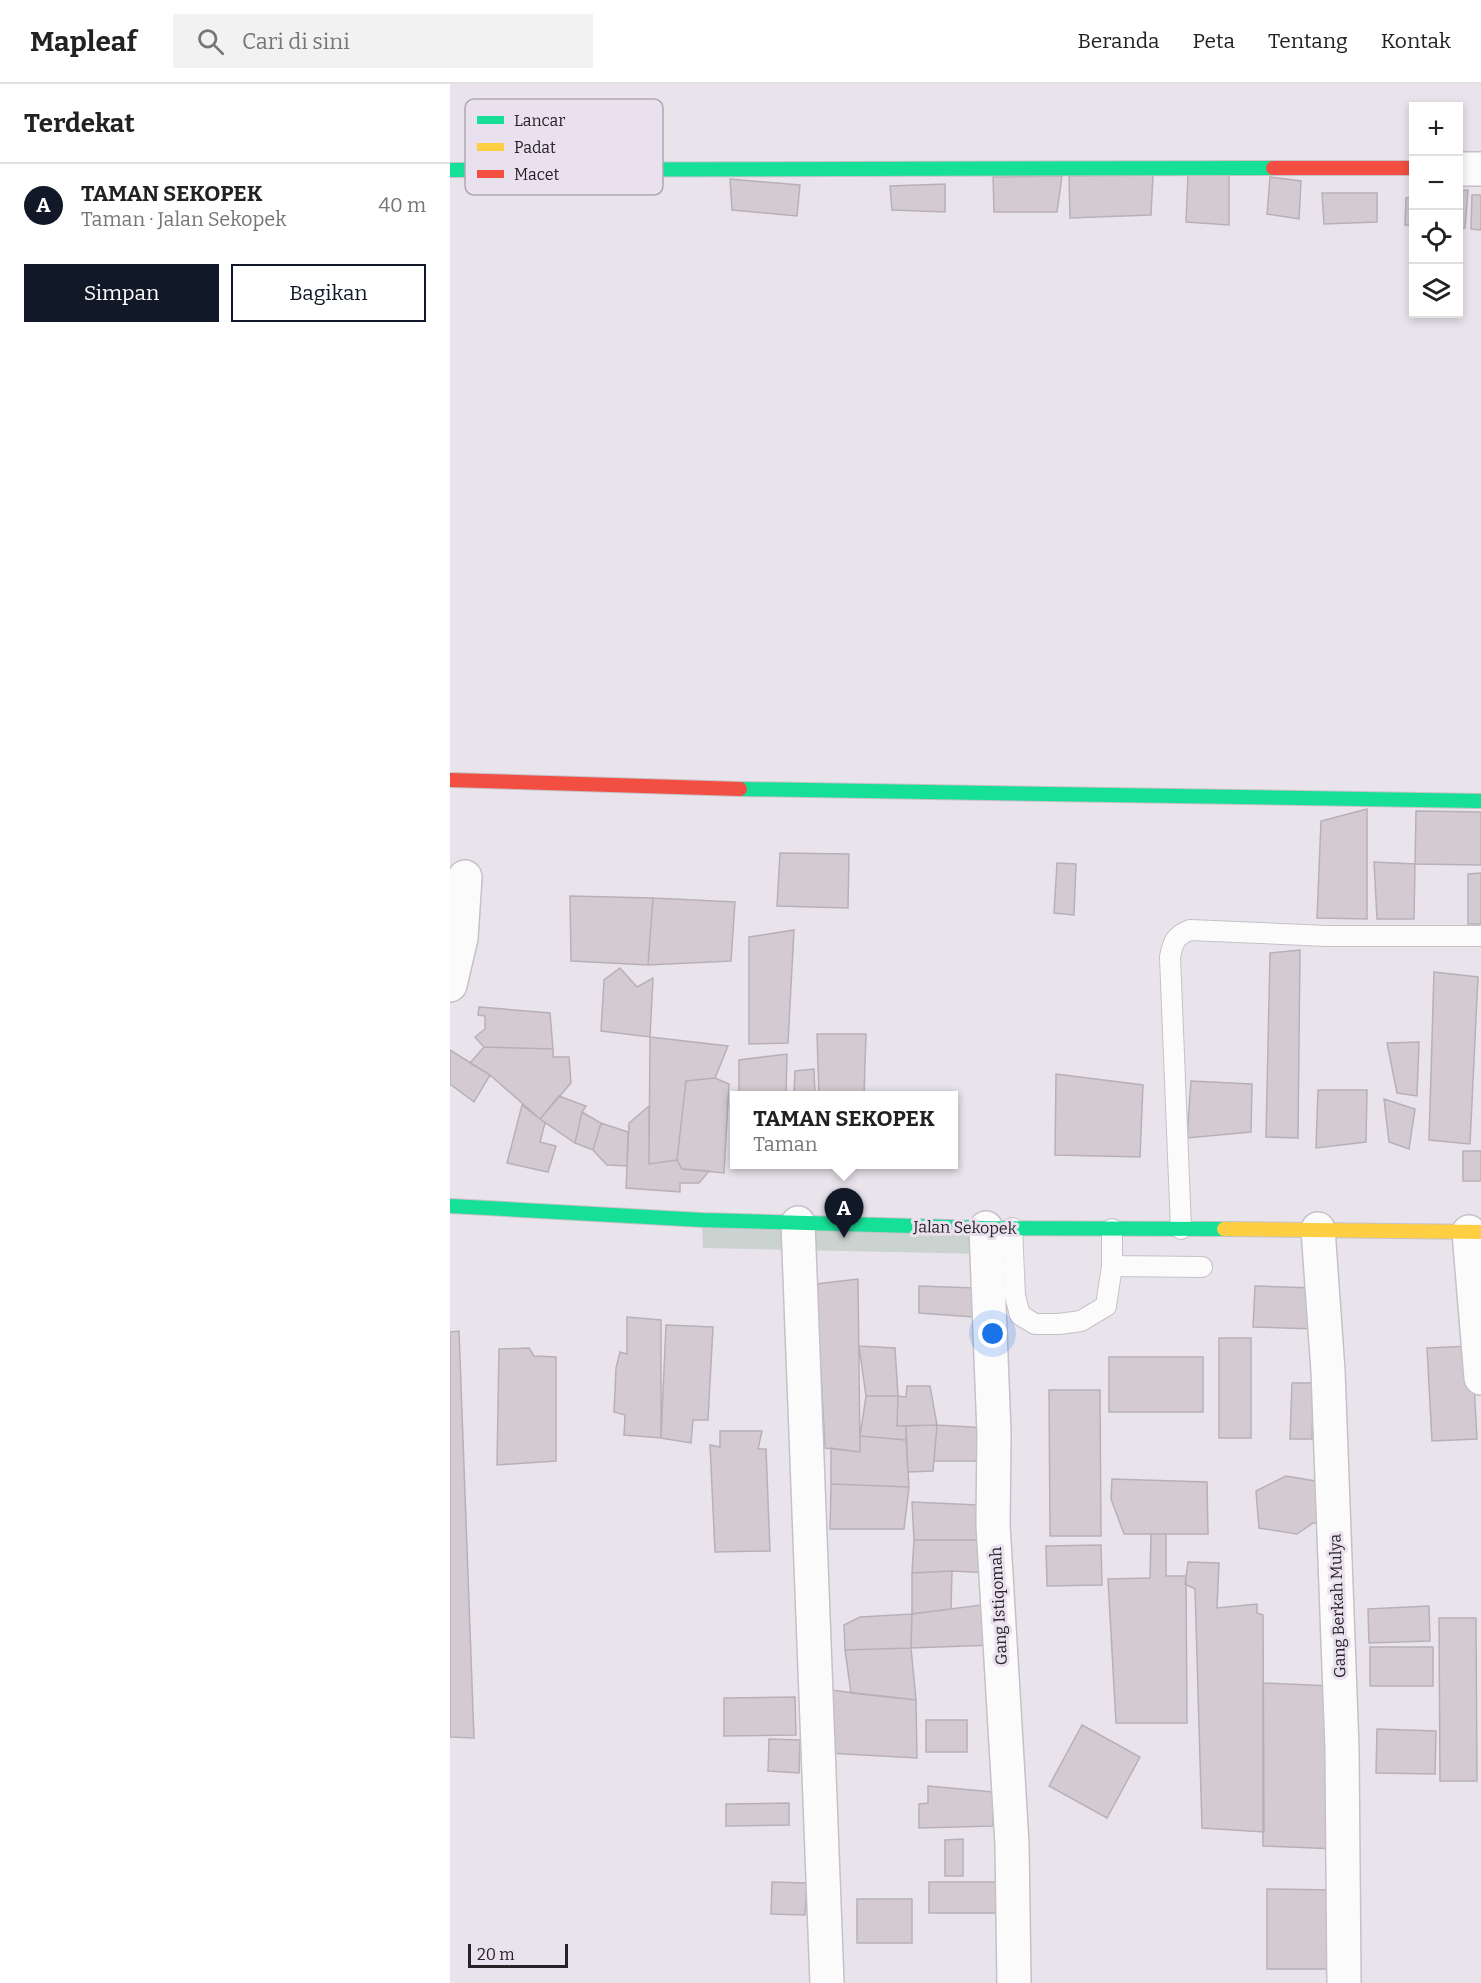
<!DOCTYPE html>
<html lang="id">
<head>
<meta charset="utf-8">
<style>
	body { margin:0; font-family:Bitter,serif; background:#f2f2f2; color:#222 }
	.controls { position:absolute; right:18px; top:18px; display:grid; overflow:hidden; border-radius:0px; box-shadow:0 3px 9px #0003 }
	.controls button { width:54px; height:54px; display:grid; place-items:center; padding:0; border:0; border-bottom:2px solid #e0e0e0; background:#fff; color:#222; font:30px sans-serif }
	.scale { position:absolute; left:18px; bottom:15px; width:100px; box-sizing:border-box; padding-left:6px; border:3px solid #262228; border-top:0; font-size:16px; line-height:21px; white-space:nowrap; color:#262228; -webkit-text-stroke:4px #eae1ef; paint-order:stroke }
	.you { position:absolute; left:543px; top:1250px; width:21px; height:21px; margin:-15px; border:4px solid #fff; border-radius:50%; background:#1a73e8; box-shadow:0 0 0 9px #1a73e833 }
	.badge { display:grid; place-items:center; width:39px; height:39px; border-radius:50%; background:#111827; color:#fff; font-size:20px; font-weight:700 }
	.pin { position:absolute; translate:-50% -50px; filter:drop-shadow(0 2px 3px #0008) }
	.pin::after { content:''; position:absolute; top:32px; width:21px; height:18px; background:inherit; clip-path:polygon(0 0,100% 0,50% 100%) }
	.popup { position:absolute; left:280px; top:1007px; width:228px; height:78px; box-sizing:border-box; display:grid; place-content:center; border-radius:0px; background:#fff; filter:drop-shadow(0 2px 4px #0005); font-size:20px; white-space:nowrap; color:#767676 }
	.popup b { font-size:22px; color:#222 }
	.popup::after { content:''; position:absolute; left:50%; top:100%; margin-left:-12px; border:12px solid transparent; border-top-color:#fff }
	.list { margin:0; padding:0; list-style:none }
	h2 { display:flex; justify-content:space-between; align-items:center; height:78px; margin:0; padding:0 24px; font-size:26px }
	h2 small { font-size:20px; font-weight:400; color:#767676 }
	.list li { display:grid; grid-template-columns:39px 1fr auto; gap:18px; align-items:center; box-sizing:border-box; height:84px; padding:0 24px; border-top:2px solid #e0e0e0 }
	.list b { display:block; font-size:22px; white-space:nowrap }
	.list p { margin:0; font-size:20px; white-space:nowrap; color:#767676 }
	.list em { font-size:20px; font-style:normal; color:#767676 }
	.actions { display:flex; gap:12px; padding:18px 24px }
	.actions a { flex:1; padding:14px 0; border:2px solid #111827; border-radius:0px; text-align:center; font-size:21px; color:#111827 }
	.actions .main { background:#111827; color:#fff }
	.icon { flex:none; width:33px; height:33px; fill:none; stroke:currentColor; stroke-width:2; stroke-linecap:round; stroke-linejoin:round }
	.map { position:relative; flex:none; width:1031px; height:1899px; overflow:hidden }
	header { display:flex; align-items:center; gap:36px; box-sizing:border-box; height:84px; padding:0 30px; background:#fff; border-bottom:2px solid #e0e0e0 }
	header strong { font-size:28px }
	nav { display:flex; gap:33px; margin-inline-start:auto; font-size:21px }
	.search { width:420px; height:54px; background:#f2f2f2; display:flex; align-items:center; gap:15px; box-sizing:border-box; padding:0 21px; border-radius:0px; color:#767676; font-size:22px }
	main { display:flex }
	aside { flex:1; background:#fff }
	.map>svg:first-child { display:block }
	.green { fill:#cad3cf }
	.building { fill:#d4cad1; stroke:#b7b1b7; stroke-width:1.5 }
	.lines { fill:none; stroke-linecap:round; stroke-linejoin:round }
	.lane-casing { stroke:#c5c1c7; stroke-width:22 }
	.street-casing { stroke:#c5c1c7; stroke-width:36 }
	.fast-casing { stroke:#c5c1c7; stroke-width:16 }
	.slow-casing { stroke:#c5c1c7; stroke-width:16 }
	.jam-casing { stroke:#c5c1c7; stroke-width:16 }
	.lane { stroke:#fcfbfc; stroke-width:20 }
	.street { stroke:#fcfbfc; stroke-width:33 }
	.fast { stroke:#16e098; stroke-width:14 }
	.slow { stroke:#ffcf43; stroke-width:14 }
	.jam { stroke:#f24e42; stroke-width:14 }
	.labels { text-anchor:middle; stroke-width:6; stroke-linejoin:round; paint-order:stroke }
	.street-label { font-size:16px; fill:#262228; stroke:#eae1ef }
	.key { fill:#eae1ef; stroke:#afa8b3; stroke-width:1.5 }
	.key-label { font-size:16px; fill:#262228 }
</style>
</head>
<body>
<header>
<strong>Mapleaf</strong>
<div class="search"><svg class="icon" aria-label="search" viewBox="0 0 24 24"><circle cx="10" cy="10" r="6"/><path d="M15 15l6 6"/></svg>Cari di sini</div>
<nav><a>Beranda</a><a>Peta</a><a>Tentang</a><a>Kontak</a></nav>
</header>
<main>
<aside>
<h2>Terdekat<small></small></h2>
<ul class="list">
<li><span class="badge">A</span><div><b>TAMAN SEKOPEK</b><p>Taman · Jalan Sekopek</p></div><em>40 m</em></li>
</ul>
<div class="actions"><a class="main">Simpan</a><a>Bagikan</a></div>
</aside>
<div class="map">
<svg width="1031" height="1899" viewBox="0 0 1031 1899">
	<rect width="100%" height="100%" fill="#e9e4ec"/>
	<!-- green -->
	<path class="green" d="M252,1136L536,1144V1170L253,1164Z"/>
	<!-- building -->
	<path class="building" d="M779,87V141L736,138L738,89Z
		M703,91L701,131L620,134L619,92Z
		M612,92L607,128H544L543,93Z
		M820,93L851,97L849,135L817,130Z
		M280,95L350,101L347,132L282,126Z
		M495,100V128L442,126L440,102Z
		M1018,106L1015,144H1008V107Z
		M872,109H927V138L874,140Z
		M1022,111H1031V146L1021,145Z
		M964,113V141H955L956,114Z
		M917,725V835L867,834L871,737Z
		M966,727L1031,728V781L965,780Z
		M330,769L399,770L398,824L327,822Z
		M924,778L965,780L964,835H927Z
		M607,779L626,780L624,831L604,829Z
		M1031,789V840H1018V790Z
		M120,812L203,814L198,881L121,877Z
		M203,814L285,818L281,877L198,881Z
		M344,846L338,959L299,960V853Z
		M850,866L848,1054L816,1053L820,869Z
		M170,884L187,903L203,894L200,953L151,947L154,896Z
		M984,888L1028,893L1020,1060L979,1056Z
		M29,923L100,929L103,965L34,963L25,953L35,945V932L28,931Z
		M367,950H416L414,1012H369Z
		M200,953L278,962L265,994L236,997L227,1076L199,1080Z
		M969,958L967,1012L947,1009L937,959Z
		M34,963L103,965V973H119L121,999L90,1035L40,991L20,979Z
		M0,966L40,991L24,1018L0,1000Z
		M337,970L336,1012H289V976Z
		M364,985L365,1012H344L345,987Z
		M606,990L693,1001L690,1073L605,1071Z
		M265,994L279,1000L274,1089L232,1085L227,1076L236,997Z
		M741,997L802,1000L801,1048L737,1054Z
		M868,1006H917L916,1058L866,1064Z
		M109,1012L136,1022L132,1028L125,1059L90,1035Z
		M934,1015L965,1025L959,1065L939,1058Z
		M72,1021L95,1039L90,1058L106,1062L98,1088L57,1079Z
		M199,1022V1080L227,1076L232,1085L259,1087L249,1099H230V1108L176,1104L179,1039Z
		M132,1028L151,1039L143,1066L125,1059Z
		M151,1039L178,1048L177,1082L157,1081L143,1066Z
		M1013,1067H1031V1097H1013Z
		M408,1195L410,1368L375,1364L366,1200Z
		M469,1202L524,1204L523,1233L469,1229Z
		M805,1202L865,1204L864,1245L803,1243Z
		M177,1233L211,1236V1354L174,1351L175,1331L164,1328L166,1284L170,1268L177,1270Z
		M216,1241L263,1243L258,1336H243L241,1359L211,1354Z
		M9,1247L24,1654L0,1653V1248Z
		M769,1254H801V1354H769Z
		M409,1262L445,1264L448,1312H416Z
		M1022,1262L1027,1355L982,1357L977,1264Z
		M79,1264L84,1272L106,1273V1377L47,1381L49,1265Z
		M659,1273H753V1328H659Z
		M842,1299H864L862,1355H840Z
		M457,1302H480L487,1341L447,1342L448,1312L456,1313Z
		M599,1306H650L651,1452H600Z
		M416,1312H448L447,1342H456V1356L410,1352Z
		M487,1341L483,1387L458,1388L456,1342Z
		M487,1341L536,1344V1377H484Z
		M270,1347H312L308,1365H316L320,1467L265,1468L260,1361L270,1363Z
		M410,1352L456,1356L459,1403L381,1400V1364L410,1368Z
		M836,1392L871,1398L879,1439H863L847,1450L809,1444L806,1407Z
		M662,1395L757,1398L758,1450H674L661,1415Z
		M381,1400L459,1403L454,1445H380Z
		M462,1418L528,1421L535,1456H464Z
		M701,1450H716V1492H736L737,1639H666L658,1495L700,1494Z
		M464,1456H535L540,1489L502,1487L462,1489Z
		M651,1461L652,1501L597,1502L596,1462Z
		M738,1478L769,1479L767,1524L807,1520V1529L813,1531L814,1748L752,1744L745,1505L735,1500Z
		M502,1487L501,1525L462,1530V1489Z
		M539,1520L543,1561L461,1564L462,1530Z
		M979,1522L980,1557L919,1559L918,1525Z
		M462,1530L461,1564L395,1566L394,1541L410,1533Z
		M989,1534H1026L1027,1697H990Z
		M920,1563H983V1602H920Z
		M461,1564L466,1616L401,1609L395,1566Z
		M813,1599L883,1602L888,1765L813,1762Z
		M380,1606L466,1616L467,1674L377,1669Z
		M345,1613L346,1651L274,1652V1614Z
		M476,1636H517V1668H476Z
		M632,1641L690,1673L657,1734L599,1702Z
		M927,1645L986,1647L985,1690L926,1689Z
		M319,1655L350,1656L349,1689L318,1687Z
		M478,1702L543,1708V1742L469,1744V1720L478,1719Z
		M339,1719V1741L276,1742V1720Z
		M513,1755V1792H495V1756Z
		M322,1798L357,1799L355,1831L321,1830Z
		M479,1798H550V1829H479Z
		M817,1805L886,1806V1885H817Z
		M407,1815H462V1859H407Z"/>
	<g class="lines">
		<defs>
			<path id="lane" d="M562,1144L565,1212L570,1231L585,1240H609L631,1237L656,1222L662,1182V1145
				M731,1145L720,873C723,858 725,852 740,846L877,852H1031
				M662,1182L752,1183"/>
			<path id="street" d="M1008,85H1031
				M0,901L11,854L15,793
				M348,1139L377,1899
				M536,1144L544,1349L543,1441L562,1760L564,1899
				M868,1145L878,1287L892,1664L894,1899
				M1019,1148L1031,1294"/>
			<path id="fast" d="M0,86L823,84
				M290,705L1031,717
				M0,1122L252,1136L536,1144L774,1145"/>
			<path id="slow" d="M774,1145L1031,1148"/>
			<path id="jam" d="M823,84H964
				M0,696L290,705"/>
		</defs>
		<!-- lane casing -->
		<use href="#lane" class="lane-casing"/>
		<!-- street casing -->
		<use href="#street" class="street-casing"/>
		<!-- fast casing -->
		<use href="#fast" class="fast-casing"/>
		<!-- slow casing -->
		<use href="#slow" class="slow-casing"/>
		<!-- jam casing -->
		<use href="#jam" class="jam-casing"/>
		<!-- lane -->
		<use href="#lane" class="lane"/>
		<!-- street -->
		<use href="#street" class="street"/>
		<!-- fast -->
		<use href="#fast" class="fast"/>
		<!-- slow -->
		<use href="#slow" class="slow"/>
		<!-- jam -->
		<use href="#jam" class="jam"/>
	</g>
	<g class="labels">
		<!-- street labels -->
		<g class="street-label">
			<text transform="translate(515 1143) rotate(1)" y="6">Jalan Sekopek</text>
			<text transform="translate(548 1522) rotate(-93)" y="6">Gang Istiqomah</text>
			<text transform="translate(887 1522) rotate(-92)" y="6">Gang Berkah Mulya</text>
		</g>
	</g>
	<!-- legend -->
	<rect x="15" y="15" width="198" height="96" rx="9" class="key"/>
	<rect x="27" y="32" width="27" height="8" fill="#16e098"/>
	<rect x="27" y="59" width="27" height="8" fill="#ffcf43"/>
	<rect x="27" y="86" width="27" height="8" fill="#f24e42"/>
	<g class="key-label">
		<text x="64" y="42">Lancar</text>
		<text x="64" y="69">Padat</text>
		<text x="64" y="96">Macet</text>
	</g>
</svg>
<div class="controls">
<button>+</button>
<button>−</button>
<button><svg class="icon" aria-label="locate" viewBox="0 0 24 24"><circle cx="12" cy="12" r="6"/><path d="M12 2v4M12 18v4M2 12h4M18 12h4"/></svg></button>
<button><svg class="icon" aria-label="layers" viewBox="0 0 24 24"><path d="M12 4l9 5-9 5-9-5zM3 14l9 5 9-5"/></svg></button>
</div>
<div class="scale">20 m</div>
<div class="you"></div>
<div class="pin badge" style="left:394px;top:1154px">A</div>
<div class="popup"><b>TAMAN SEKOPEK</b>Taman</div>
</div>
</main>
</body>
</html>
